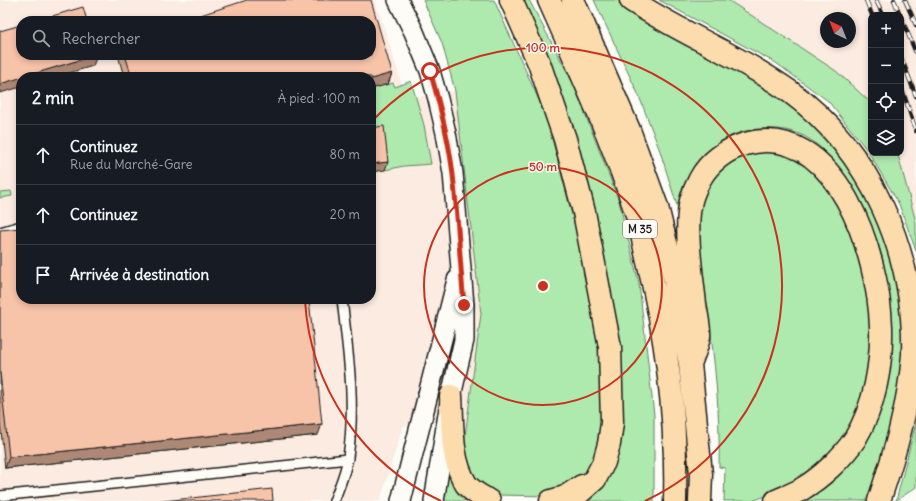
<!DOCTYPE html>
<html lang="fr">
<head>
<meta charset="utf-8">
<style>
	body { margin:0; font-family:Delius,sans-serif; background:#20242c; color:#f1f3f6 }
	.controls { position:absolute; right:12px; top:12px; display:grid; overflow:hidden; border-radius:8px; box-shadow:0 2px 6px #0003 }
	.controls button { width:36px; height:36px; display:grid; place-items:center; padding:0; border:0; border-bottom:1px solid #363941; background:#171b24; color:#f1f3f6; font:20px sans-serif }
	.compass { position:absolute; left:820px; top:12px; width:36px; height:36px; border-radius:50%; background:#171b24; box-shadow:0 2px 6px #0003; rotate:317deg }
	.stop { position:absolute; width:12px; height:12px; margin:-9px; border:3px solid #c8321e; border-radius:50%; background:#fff }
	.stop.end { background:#c8321e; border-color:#fff; box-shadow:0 1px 4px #0008 }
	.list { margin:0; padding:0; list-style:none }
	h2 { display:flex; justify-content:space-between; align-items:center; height:52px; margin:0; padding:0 16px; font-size:17px }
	h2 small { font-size:13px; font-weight:400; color:#9ea1a6 }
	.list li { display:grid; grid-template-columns:26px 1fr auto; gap:12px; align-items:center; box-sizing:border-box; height:60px; padding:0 16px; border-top:1px solid #363941 }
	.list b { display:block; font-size:15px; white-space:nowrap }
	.list p { margin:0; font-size:13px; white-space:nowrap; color:#9ea1a6 }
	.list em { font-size:13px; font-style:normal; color:#9ea1a6 }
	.icon { flex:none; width:22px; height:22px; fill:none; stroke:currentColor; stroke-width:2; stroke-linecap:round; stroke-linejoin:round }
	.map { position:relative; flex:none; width:916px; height:501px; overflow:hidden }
	.search { position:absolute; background:#171b24; box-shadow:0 2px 6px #0003; left:16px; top:16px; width:360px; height:44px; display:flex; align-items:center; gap:10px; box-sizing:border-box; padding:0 14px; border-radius:16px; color:#9ea1a6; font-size:15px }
	.panel { position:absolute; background:#171b24; box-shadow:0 2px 6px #0003; left:16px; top:72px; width:360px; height:232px; border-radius:16px }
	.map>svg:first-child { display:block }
	.built { fill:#fbebe0; fill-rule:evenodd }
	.green { fill:#aee9ae; stroke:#658265 }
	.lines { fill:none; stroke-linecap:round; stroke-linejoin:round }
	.service-casing { stroke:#1c1c1c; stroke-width:12 }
	.minor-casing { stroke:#1c1c1c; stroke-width:22 }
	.trunk-casing { stroke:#1c1c1c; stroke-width:25 }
	.service { stroke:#fdfcf7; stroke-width:9 }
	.minor { stroke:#fdfcf7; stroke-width:19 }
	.trunk { stroke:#fcdcac; stroke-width:22 }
	.rail-casing { stroke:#1c1c1c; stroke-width:4.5 }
	.rail { stroke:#fdfcf7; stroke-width:3; stroke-dasharray:9; stroke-linecap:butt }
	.wall { fill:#d4a891; stroke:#1c1c1c }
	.shaded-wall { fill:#ad8876; stroke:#1c1c1c }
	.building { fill:#f7c3a9; stroke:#1c1c1c }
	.route { stroke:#c8321e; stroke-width:5 }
	.ring { fill:none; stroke:#c8321e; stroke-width:2 }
	.labels { text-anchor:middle; stroke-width:3; stroke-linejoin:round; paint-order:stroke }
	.shield { fill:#fdfcf7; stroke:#605f5e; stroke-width:1 }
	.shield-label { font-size:11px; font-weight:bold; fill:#1c1c1c }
	.centre { fill:#c8321e; stroke:#fdfcf7; stroke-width:2 }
	.ring-label { font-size:12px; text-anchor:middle; font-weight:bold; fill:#c8321e; stroke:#fdfcf7; stroke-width:3; stroke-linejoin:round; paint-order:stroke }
</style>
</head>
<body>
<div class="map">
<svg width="916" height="501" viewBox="0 0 916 501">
	<rect width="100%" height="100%" fill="#fdfcf7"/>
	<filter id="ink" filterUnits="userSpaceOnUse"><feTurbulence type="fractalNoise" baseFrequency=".025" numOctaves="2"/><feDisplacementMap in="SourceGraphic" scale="8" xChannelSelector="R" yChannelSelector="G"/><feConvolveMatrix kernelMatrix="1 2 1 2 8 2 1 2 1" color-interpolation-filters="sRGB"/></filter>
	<g filter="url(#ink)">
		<!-- built -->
		<path class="built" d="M0,0H375L396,65L406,100L417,97L455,91L481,314L467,419L403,426L380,501H0ZM21,21H371V55H21ZM21,77H371V299H21Z
			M728,0H916V222L897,153H901V15H871V105L870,102L765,25ZM826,18H850V42H826Z"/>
		<!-- green -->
		<path class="green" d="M423,0H494L546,116L584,260L603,359L604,424L600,445L590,468L573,486L551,496L494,495L478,485L468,471L463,452L481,314L455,91L442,43Z
			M519,0H529L573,83L619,201L639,284L654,415V501H588L600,489L615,328Z
			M594,0H625L801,106L879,204L910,325L901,395L869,501H795L854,455L886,280C885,272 884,264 882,256C870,218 841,155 804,136C787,128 768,127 750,130C727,134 703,150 693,172C688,182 685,195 682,206L678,209L660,151L639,96Z
			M659,0H728L836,71L870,102L871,105V153H897L898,155L916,222V251L899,204L868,151L828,101L776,63Z
			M411,81L424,125L431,164L404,166L385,170L381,135L371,136V89L393,83L395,87Z
			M757,148L797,156L827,186L855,235L870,295V374L852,425L837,447L819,466L780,491L752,501H724L725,468L719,467C721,390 708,314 698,238V225L702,194L718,169Z
			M11,191L12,196L0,198V192Z
			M916,423V487L896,501Z
			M448,467L473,501H441Z"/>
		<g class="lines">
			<defs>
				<path id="service" d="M0,232L21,226
					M0,496L348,459
					M334,501C339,487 346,472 348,457C356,403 348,353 342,299"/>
				<path id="minor" d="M398,0L414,32L430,71L438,99L446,133L453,173L464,305V340L451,396L434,501
					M401,501L457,280"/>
				<path id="trunk" d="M511,0L539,63L565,139L584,212L610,347L612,423L609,444L604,462L595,479L570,501
					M549,0C580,70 612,139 636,212C641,228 644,245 648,262C667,340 677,421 675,501
					M573,0L629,130L657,207L675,280L690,364L701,474L700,501
					M631,0C682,34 740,56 789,91C871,150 916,255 913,355C909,405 895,453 879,501
					M690,364C693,355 698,345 699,336C700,328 696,313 695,304C692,276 685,233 690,206C691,196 696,187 700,179C709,162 727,149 745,144C838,119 879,258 881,327C882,364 875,406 855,439C842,458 822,477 802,489C794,494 785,497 776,501
					M451,396C453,425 450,458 466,484C472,492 481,496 489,501
					M551,501L565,497L582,486"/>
			</defs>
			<!-- service casing -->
			<use href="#service" class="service-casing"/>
			<!-- minor casing -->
			<use href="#minor" class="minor-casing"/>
			<!-- trunk casing -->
			<use href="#trunk" class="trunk-casing"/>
			<!-- service -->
			<use href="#service" class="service"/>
			<!-- minor -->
			<use href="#minor" class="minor"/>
			<!-- trunk -->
			<use href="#trunk" class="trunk"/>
			<defs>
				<path id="rail" d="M866,0L872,15
					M876,0L883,15
					M894,0L916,53
					M905,0L916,25
					M901,57L916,96
					M901,86L916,131"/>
			</defs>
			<!-- rail casing -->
			<use href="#rail" class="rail-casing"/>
			<!-- rail -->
			<use href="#rail" class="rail"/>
		</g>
		<!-- wall -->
		<path class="wall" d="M118,55H371L392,73L388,84L371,77H124Z
			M0,230L318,435L5,468L0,422Z"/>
		<!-- shaded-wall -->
		<path class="shaded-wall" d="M96,55H97L93,66L55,77H22Z
			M392,73L388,84L371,89V79Z
			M21,77V87L0,93V84Z
			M388,162L385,170L371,172V164Z
			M322,424L318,435L5,468L9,457Z"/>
		<!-- building -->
		<path class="building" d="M247,0H371L392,73L371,79V77H132L125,55H371V21H182Z
			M83,7L87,21H35Z
			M21,25V55H96L0,84V31Z
			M384,126L388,162L371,164V128Z
			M21,228V299H309L322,424L9,457L0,372V230Z
			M272,489L273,501H164Z"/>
	</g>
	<g class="lines" filter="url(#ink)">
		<!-- route -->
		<path class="route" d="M430,71C440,105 449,139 453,175C458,218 460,262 464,305"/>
	</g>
	<!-- distance rings -->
	<g class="ring">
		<circle cx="543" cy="286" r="119"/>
		<path d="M441 501A238 238 0 0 1 305 301M372 121A238 238 0 1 1 645 501"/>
	</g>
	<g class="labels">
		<!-- shield labels -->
		<rect class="shield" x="623" y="220" width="34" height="18" rx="3"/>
		<g class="shield-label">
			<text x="640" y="233">M 35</text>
		</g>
	</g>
	<circle cx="543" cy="286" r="6" class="centre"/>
	<g class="ring-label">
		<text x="543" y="52">100 m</text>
		<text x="543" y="171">50 m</text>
	</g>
</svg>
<div class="controls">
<button>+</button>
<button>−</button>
<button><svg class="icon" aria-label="locate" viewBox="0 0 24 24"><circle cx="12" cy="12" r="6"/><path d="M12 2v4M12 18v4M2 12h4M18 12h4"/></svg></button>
<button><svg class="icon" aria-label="layers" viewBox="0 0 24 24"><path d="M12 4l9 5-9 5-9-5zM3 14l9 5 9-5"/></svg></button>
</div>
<svg class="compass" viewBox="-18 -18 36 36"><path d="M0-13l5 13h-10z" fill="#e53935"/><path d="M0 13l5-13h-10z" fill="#9ea1a6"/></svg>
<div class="stop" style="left:430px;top:71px"></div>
<div class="stop end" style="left:464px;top:305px"></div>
<div class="search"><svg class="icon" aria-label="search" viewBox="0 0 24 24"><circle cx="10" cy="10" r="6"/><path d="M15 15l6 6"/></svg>Rechercher</div>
<section class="panel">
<h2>2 min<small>À pied · 100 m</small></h2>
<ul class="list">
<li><svg class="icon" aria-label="ahead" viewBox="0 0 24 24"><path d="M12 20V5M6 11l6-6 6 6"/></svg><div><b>Continuez</b><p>Rue du Marché-Gare</p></div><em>80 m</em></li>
<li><svg class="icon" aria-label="ahead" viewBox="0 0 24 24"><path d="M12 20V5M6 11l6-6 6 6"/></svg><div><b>Continuez</b></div><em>20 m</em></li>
<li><svg class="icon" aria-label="arrive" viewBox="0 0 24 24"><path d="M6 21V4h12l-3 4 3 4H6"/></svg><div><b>Arrivée à destination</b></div></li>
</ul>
</section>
</div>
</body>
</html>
